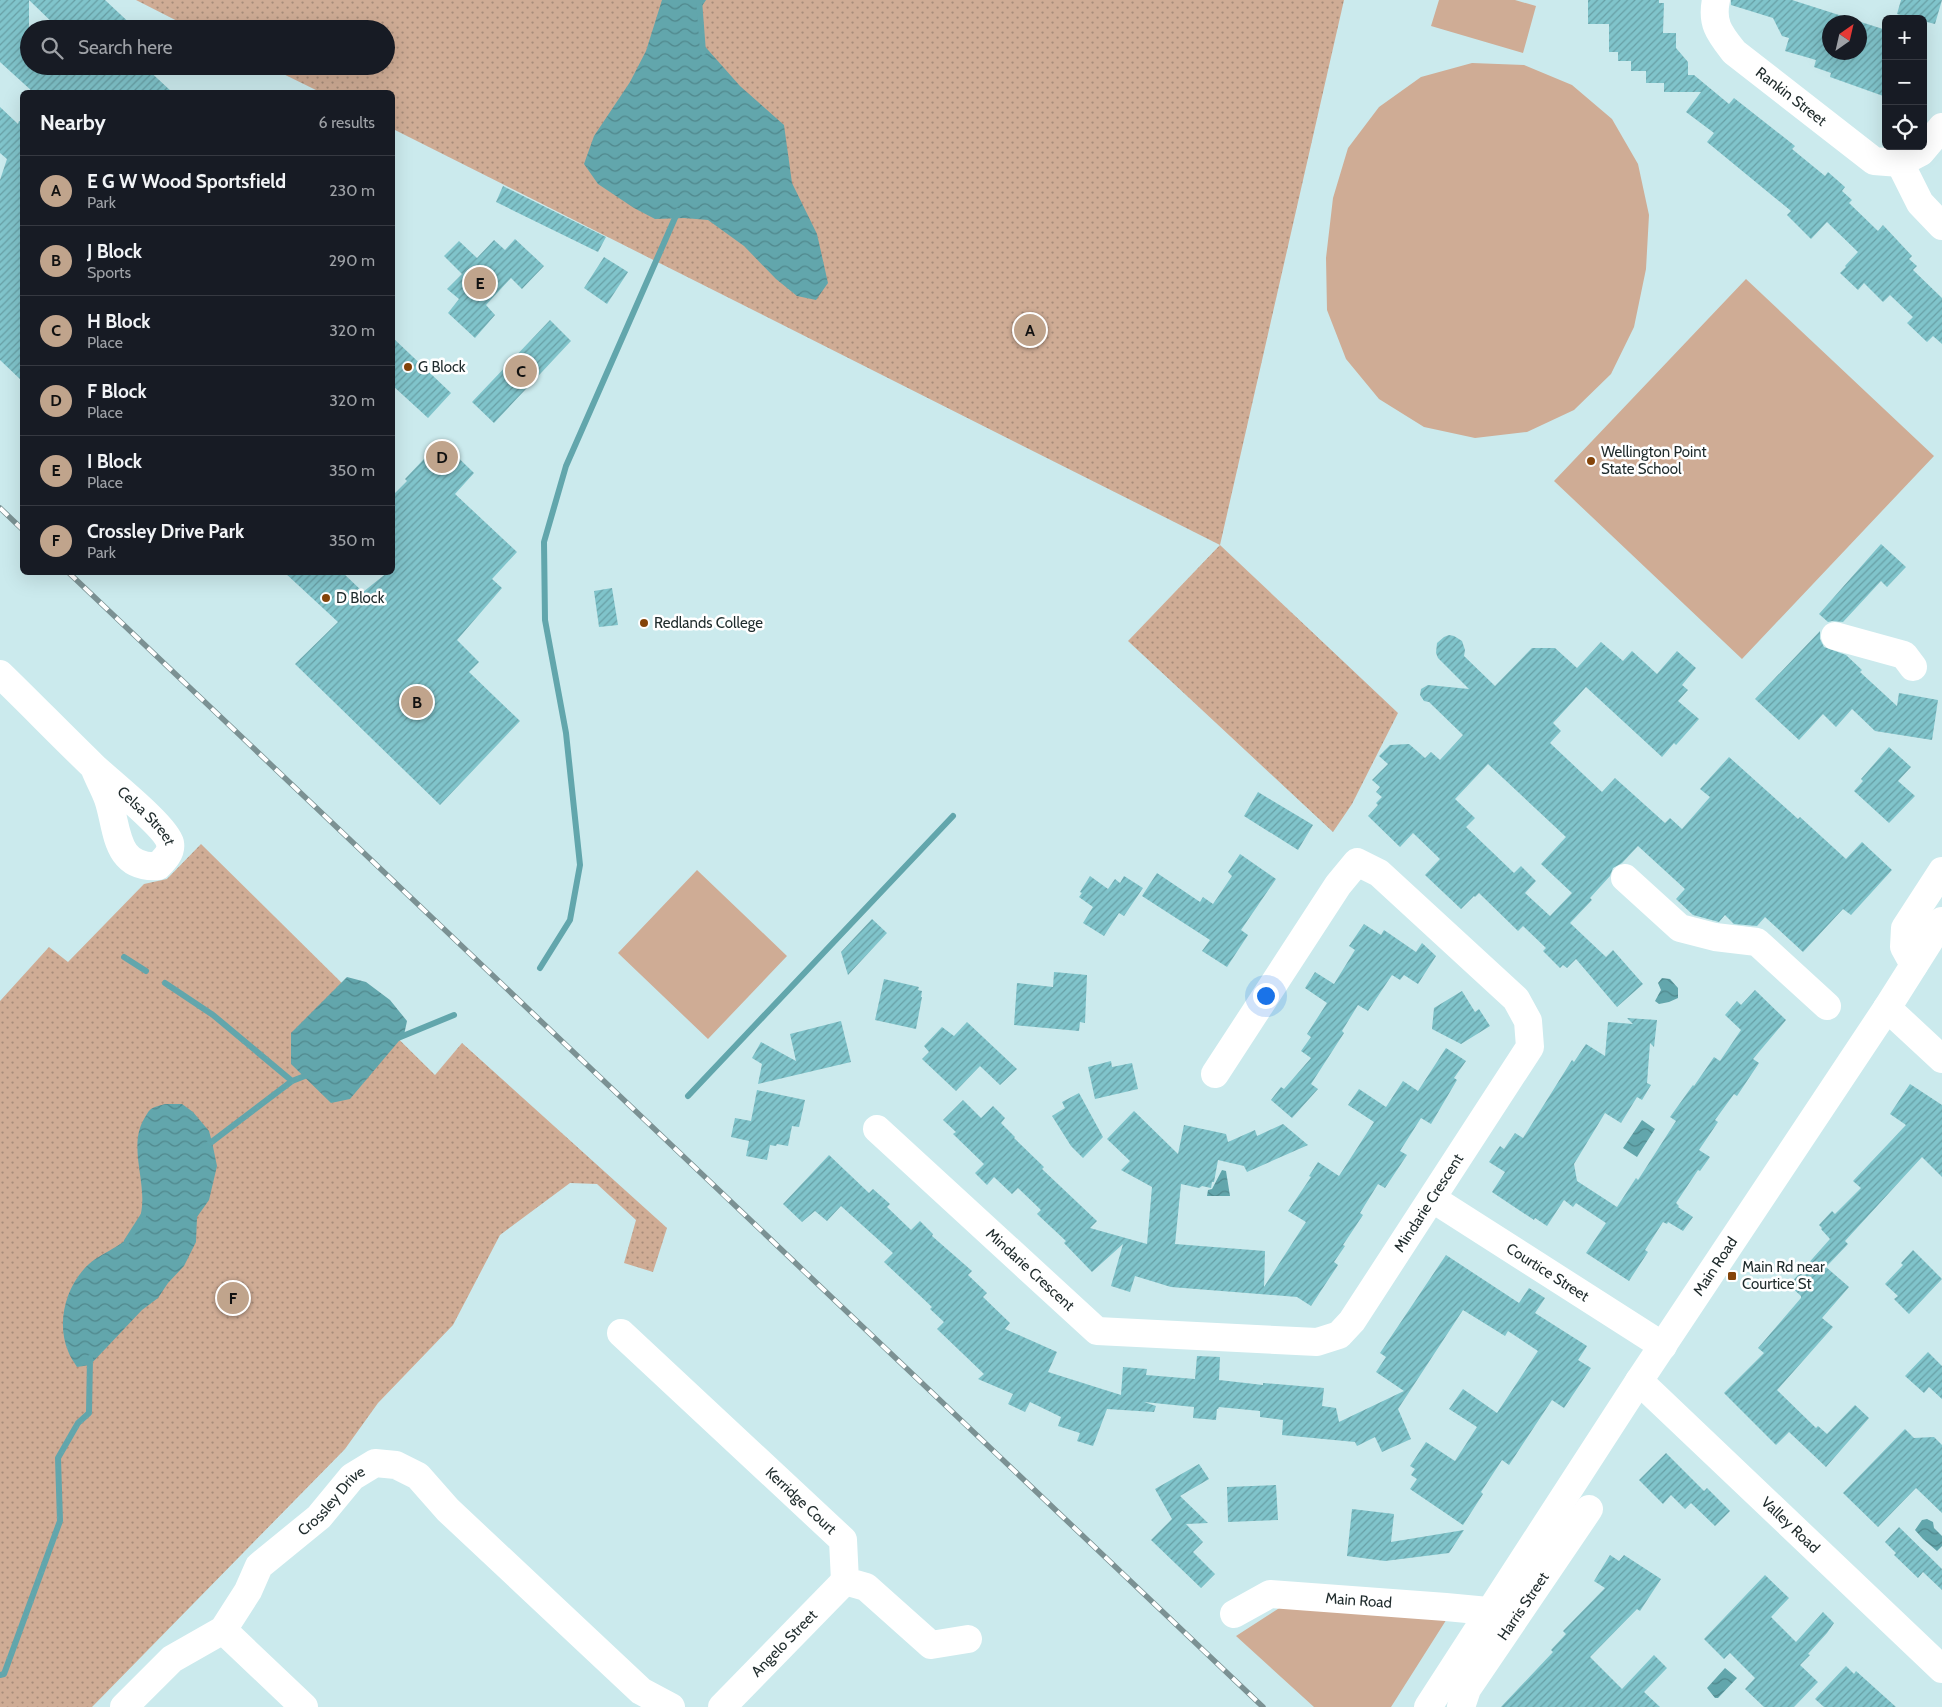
<!DOCTYPE html>
<html lang="en">
<head>
<meta charset="utf-8">
<style>
	body { margin:0; font-family:Cabin,sans-serif; background:#242831; color:#f1f3f6 }
	.controls { position:absolute; right:15px; top:15px; display:grid; overflow:hidden; border-radius:8px; box-shadow:0 5px 20px #0002 }
	.controls button { width:45px; height:45px; display:grid; place-items:center; padding:0; border:0; border-bottom:1px solid #363941; background:#171b24; color:#f1f3f6; font:25px sans-serif }
	.compass { position:absolute; left:1822px; top:15px; width:45px; height:45px; border-radius:50%; background:#171b24; box-shadow:0 5px 20px #0002; rotate:34deg }
	.you { position:absolute; left:1265px; top:995px; width:18px; height:18px; margin:-12px; border:4px solid #fff; border-radius:50%; background:#1a73e8; box-shadow:0 0 0 8px #1a73e833 }
	.badge { display:grid; place-items:center; width:32px; height:32px; border-radius:50%; background:#c0a48c; color:#111; font-size:16px; font-weight:700 }
	.pin { position:absolute; translate:-50% -50%; border:2px solid #fff; box-shadow:0 1px 5px #0006 }
	.list { margin:0; padding:0; list-style:none }
	h2 { display:flex; justify-content:space-between; align-items:center; height:65px; margin:0; padding:0 20px; font-size:21px }
	h2 small { font-size:16px; font-weight:400; color:#9ea1a6 }
	.list li { display:grid; grid-template-columns:32px 1fr auto; gap:15px; align-items:center; box-sizing:border-box; height:70px; padding:0 20px; border-top:1px solid #363941 }
	.list b { display:block; font-size:19px; white-space:nowrap }
	.list p { margin:0; font-size:16px; white-space:nowrap; color:#9ea1a6 }
	.list em { font-size:16px; font-style:normal; color:#9ea1a6 }
	.icon { flex:none; width:28px; height:28px; fill:none; stroke:currentColor; stroke-width:2; stroke-linecap:round; stroke-linejoin:round }
	.map { position:relative; flex:none; width:1942px; height:1707px; overflow:hidden }
	.search { position:absolute; background:#171b24; box-shadow:0 5px 20px #0002; left:20px; top:20px; width:375px; height:55px; display:flex; align-items:center; gap:12px; box-sizing:border-box; padding:0 18px; border-radius:28px; color:#9ea1a6; font-size:19px }
	.panel { position:absolute; background:#171b24; box-shadow:0 5px 20px #0002; left:20px; top:90px; width:375px; height:485px; border-radius:8px }
	.map>svg:first-child { display:block }
	.grass { fill:#cfac95 }
	.park { fill:url(#park-dots) }
	.water { fill:url(#water-waves) }
	.lines { fill:none; stroke-linecap:round; stroke-linejoin:round }
	.stream { stroke:#62a6ac; stroke-width:6 }
	.building { fill:url(#building-hatch); fill-rule:evenodd }
	.minor { stroke:#fff; stroke-width:28 }
	.major { stroke:#fff; stroke-width:28 }
	.rail-casing { stroke:#7b9193; stroke-width:5.5 }
	.rail { stroke:#fff; stroke-width:4; stroke-dasharray:11; stroke-linecap:butt }
	.poi-dot { fill:#84440a; stroke:#fff; stroke-width:2 }
	.labels { text-anchor:middle; stroke-width:5; stroke-linejoin:round; paint-order:stroke }
	.street-label { font-size:15px; fill:#1f2b2c; stroke:#fff }
	.poi-label { font-size:15px; fill:#1f2b2c; stroke:#fff; text-anchor:start }
</style>
</head>
<body>
<div class="map">
<svg width="1942" height="1707" viewBox="0 0 1942 1707">
	<defs>
		<pattern id="park-dots" width="8" height="8" patternUnits="userSpaceOnUse" patternTransform="scale(1.25)"><rect width="8" height="8" fill="#cfac95"/><path d="M2 2h.1M6 6h.1" fill="none" stroke="#a78c7a" stroke-width="1.8" stroke-linecap="round"/></pattern>
		<pattern id="water-waves" width="16" height="10" patternUnits="userSpaceOnUse" patternTransform="scale(1.25)"><rect width="16" height="10" fill="#62a6ac"/><path d="M0 5q4-4 8 0t8 0" fill="none" stroke="#50878c"/></pattern>
		<pattern id="building-hatch" width="6" height="6" patternUnits="userSpaceOnUse" patternTransform="scale(1.25)"><rect width="6" height="6" fill="#80c4cb"/><path d="M-1 1l2-2M0 6l6-6M5 7l2-2" fill="none" stroke="#689fa5"/></pattern>
	</defs>
	<rect width="100%" height="100%" fill="#cbeaed"/>
	<!-- grass -->
	<path class="grass" d="M1439,0H1515L1536,6L1523,53L1431,26Z
		M1472,63L1524,65L1572,85L1612,119L1638,164L1649,215L1646,269L1634,327L1611,374L1574,410L1527,432L1475,438L1424,427L1379,399L1346,359L1327,310L1326,258L1333,198L1348,148L1379,107L1421,77Z
		M1746,279L1934,456L1742,659L1554,481Z
		M697,870L787,956L708,1039L618,953Z
		M1281,1607L1450,1614L1391,1707H1314L1236,1636Z"/>
	<!-- park -->
	<path class="park" d="M136,0H1344L1220,545L1398,713L1352,804L1333,832L1128,641L1220,545L393,129L392,92H320L267,66H386V29H193Z
		M201,844L435,1075L462,1043L667,1228L653,1272L624,1263L636,1220L597,1184L570,1183L500,1235L453,1325L378,1403L345,1449L92,1707H0V1001L49,947L68,962L144,884L167,879Z"/>
	<!-- water -->
	<path class="water" d="M662,0H706L700,9L701,42L740,86L784,125L792,183L817,234L828,283L816,300L797,296L776,279L744,246L708,220L684,218L655,219L634,208L598,184L584,164L594,136L630,82L646,51Z
		M347,977L366,982L390,1000L407,1021L404,1035L350,1099L331,1103L291,1064V1033Z
		M1662,978L1670,979L1678,988V998L1669,1002L1659,1004L1655,1001L1661,990L1658,983Z
		M165,1104H182L193,1112L209,1131L212,1142L217,1166L209,1200L197,1217L196,1242L184,1266L168,1283L158,1298L142,1310L90,1365L77,1367C74,1362 70,1357 68,1351C56,1322 66,1285 89,1264C105,1250 130,1245 138,1223C152,1190 126,1150 144,1119C146,1116 148,1111 151,1109C154,1107 161,1105 165,1104Z
		M1642,1120L1655,1129L1637,1157L1623,1148Z
		M1222,1170L1226,1171L1230,1196H1207L1208,1190L1212,1189Z
		M1927,1519L1933,1522L1934,1528L1942,1536V1546L1937,1551L1923,1539L1915,1530L1922,1520Z
		M1725,1668L1737,1678L1718,1698H1715L1707,1688Z"/>
	<g class="lines">
		<!-- stream -->
		<path class="stream" d="M699,0L703,52
			M124,957L146,971
			M540,968L570,920L580,865L566,733L545,620L544,542L566,466L678,211
			M165,983L213,1015L292,1081
			M398,1038L454,1015
			M688,1096L953,816
			M205,1147L292,1081L310,1074
			M127,1241L143,1216
			M0,1675L4,1674L60,1521L58,1458L78,1423L89,1413L90,1358"/>
	</g>
	<!-- building -->
	<path class="building" d="M0,0H105L136,29H59L29,0V66H144L172,92H33L0,62Z
		M1588,0H1659V3H1664L1663,33H1676V48L1688,62V75H1694L1729,104L1734,98L1795,146L1792,149L1825,176L1828,172L1845,187L1842,191L1852,200L1849,203L1878,231L1883,225L1912,256L1909,259L1917,266L1913,270L1942,298V344L1933,336L1927,342L1907,323L1913,317L1890,295L1883,302L1864,283L1858,290L1840,273L1846,267L1845,266L1858,252L1827,222L1811,239L1787,215L1791,211L1707,142L1714,133L1686,112L1701,92H1664V83H1646V71H1631V61H1618V52H1609V24H1588Z
		M1731,0H1792L1886,30V97L1830,77L1831,73L1814,67L1816,60L1785,51L1789,38L1782,36L1773,18L1731,5ZM1830,22H1860V52H1830Z
		M1901,0H1942L1935,24L1923,21V19H1915L1897,14Z
		M0,107L18,124L19,121H22V381L0,360V180L7,159L0,153Z
		M503,186L606,237L598,252L496,202Z
		M515,239L544,266L522,289L511,278L486,305L495,315L475,338L448,313L459,299L447,289L462,274L444,256L459,241L477,258L494,240L505,250Z
		M604,257L628,272L607,304L584,288Z
		M550,320L571,341L494,423L472,402Z
		M392,337L451,393L428,418L392,385Z
		M441,441L474,473L455,494L517,552L492,579L502,588L457,640L479,662L469,672L520,721L440,805L295,664L338,622L284,572H342L363,592L388,572H392V496L407,481L405,479Z
		M1881,544L1906,567L1887,587L1881,581L1843,622L1832,621L1828,622L1819,614Z
		M612,588L618,625L599,627L594,591Z
		M1820,631V639L1824,647L1846,655L1862,670L1860,672L1897,706L1899,693L1938,700L1932,740L1875,731L1852,709L1836,727L1823,714L1799,740L1755,699Z
		M1449,635L1454,636L1462,641L1465,650L1464,656L1495,686L1532,648H1555L1577,668L1601,642L1623,661L1632,651L1657,674L1677,651L1696,668L1682,685L1688,690L1678,701L1699,719L1676,745L1674,743L1662,757L1586,687L1553,723L1561,731L1550,743L1602,792L1615,778L1665,823L1670,818L1682,829L1710,797L1700,789L1729,757L1798,819L1800,817L1846,859L1862,842L1892,870L1851,915L1843,909L1803,952L1765,917L1757,926L1734,924L1725,915L1719,922L1693,915L1676,899L1685,889L1638,846L1622,863L1613,868L1610,876L1590,898L1592,900L1570,923L1606,957L1613,950L1643,984L1617,1007L1576,959L1567,968L1563,965L1560,968L1543,951L1546,948L1523,926L1518,931L1479,893L1475,897L1474,896L1461,909L1425,875L1440,859L1413,833L1400,847L1368,816L1378,805L1376,803L1382,797L1376,792L1380,787L1372,780L1388,764L1379,756L1390,745L1409,744L1425,758L1431,752L1440,760L1463,735L1429,702L1424,701L1420,695L1421,689L1428,685L1469,689L1438,658L1436,653L1437,643L1444,637ZM1488,764L1566,837L1541,864L1572,893L1550,916L1525,893L1536,881L1521,866L1514,873L1466,827L1475,818L1455,799Z
		M1889,747L1911,767L1898,781L1915,796L1889,823L1854,791L1863,781L1861,779Z
		M1258,792L1313,825L1298,850L1244,816Z
		M1240,854L1276,879L1241,930L1248,935L1227,967L1202,951L1210,940L1142,896L1157,873L1200,902L1203,897L1213,904L1232,876L1228,872Z
		M1090,876L1108,889L1115,879L1120,883L1124,876L1143,888L1124,916L1119,913L1104,936L1083,923L1093,907L1079,897L1082,893L1080,892Z
		M872,919L887,933L848,975L841,952Z
		M1364,924L1381,935L1384,930L1416,952L1422,943L1436,956L1418,984L1404,975L1400,980L1392,975L1368,1011L1358,1005L1342,1031L1344,1033L1311,1084L1318,1089L1292,1118L1271,1100L1281,1087L1284,1089L1311,1058L1301,1051L1311,1037L1307,1034L1327,1003L1305,988L1315,972L1334,984L1355,950L1349,946Z
		M1054,972L1087,975L1085,1023L1080,1022L1079,1031L1014,1025L1017,983L1053,987Z
		M884,979L919,987L918,990L922,991L921,997H922L916,1029L875,1020Z
		M1755,990L1786,1020L1753,1059L1759,1063L1737,1096L1734,1094L1715,1120L1718,1122L1699,1150L1710,1157L1700,1171L1698,1170L1676,1203L1679,1206L1678,1207L1693,1217L1683,1231L1668,1222L1667,1224L1663,1222L1645,1250L1648,1252L1629,1281L1586,1253L1606,1223L1576,1203L1573,1207L1564,1200L1547,1226L1535,1218L1534,1220L1492,1192L1505,1172L1489,1162L1500,1146L1504,1149L1515,1133L1523,1138L1572,1060L1574,1062L1586,1044L1605,1056L1608,1022L1633,1024L1627,1018L1657,1020L1654,1047L1650,1043L1647,1083L1651,1085L1642,1100L1637,1097L1621,1123L1605,1113L1574,1164L1577,1181L1617,1207L1636,1178L1638,1180L1676,1121L1670,1117L1693,1085L1694,1086L1714,1057L1720,1061L1741,1030L1725,1015L1737,1001L1741,1005Z
		M1462,991L1475,1012L1479,1009L1490,1026L1461,1044L1432,1029L1434,1008Z
		M841,1021L851,1062L758,1084L762,1064L752,1058L761,1042L796,1061L790,1034Z
		M967,1022L1017,1069L1000,1085L980,1066L956,1091L922,1059L929,1052L924,1046L942,1027L954,1036Z
		M1446,1048L1466,1061L1454,1078L1457,1080L1431,1124L1421,1118L1400,1151L1407,1155L1385,1188L1378,1184L1360,1213L1363,1215L1343,1245L1345,1246L1334,1262L1338,1265L1311,1306L1297,1297L1171,1287L1135,1276L1130,1292L1111,1286L1123,1244L1092,1272L1064,1243L1066,1241L1037,1214L1041,1210L1018,1188L1012,1194L994,1177L987,1185L975,1173L984,1164L953,1134L956,1132L943,1120L963,1100L981,1118L993,1106L1005,1118L1001,1123L1015,1137L1014,1138L1044,1167L1042,1169L1097,1221L1090,1228L1147,1244L1152,1187L1121,1170L1130,1161L1107,1139L1134,1111L1178,1154L1184,1125L1226,1134L1228,1142L1255,1130L1257,1136L1283,1124L1308,1145L1247,1172L1244,1166L1218,1160L1214,1182H1212L1211,1188L1202,1186L1199,1188L1181,1184L1175,1244L1265,1251L1264,1287L1306,1222L1288,1211L1311,1177L1309,1176L1318,1162L1339,1176L1374,1122L1348,1105L1359,1089L1386,1107L1403,1081L1418,1091Z
		M1111,1061L1112,1067L1132,1063L1138,1089L1095,1099L1088,1067Z
		M1910,1084L1942,1105V1177L1922,1157L1845,1241L1848,1244L1826,1267L1849,1287L1822,1318L1833,1327L1777,1390L1816,1428L1818,1426L1827,1434L1855,1405L1869,1418L1826,1467L1789,1432L1776,1445L1724,1393L1764,1353L1758,1348L1801,1298V1296L1789,1285L1830,1239L1821,1229L1822,1228L1819,1225L1832,1211L1835,1214L1861,1188L1853,1181L1906,1125L1890,1114Z
		M757,1090L805,1100L799,1127L792,1126L788,1146L777,1144L776,1146L770,1145L767,1160L746,1156L749,1141L731,1137L735,1118L751,1121Z
		M1079,1093L1103,1137L1083,1158L1071,1146L1052,1116L1065,1108L1062,1102Z
		M829,1155L869,1193L873,1189L890,1204L887,1207L911,1230L920,1221L933,1234L932,1236L972,1271L968,1275L987,1293L983,1297L1010,1323L1005,1329L1057,1352L1048,1372L1121,1395L1123,1367L1147,1369L1146,1375L1195,1379L1197,1356L1220,1357L1219,1380L1263,1385V1383L1324,1388L1322,1406L1336,1408L1339,1422L1404,1391L1376,1372L1386,1357L1380,1353L1446,1255L1519,1303L1529,1288L1545,1298L1535,1313L1587,1346L1578,1360L1591,1368L1564,1408L1552,1400L1509,1465L1502,1460L1481,1492L1483,1494L1463,1525L1410,1489L1417,1479L1411,1475L1415,1469L1410,1466L1426,1442L1455,1461L1477,1427L1449,1409L1463,1389L1497,1413L1538,1351L1508,1331L1505,1336L1463,1310L1398,1409L1411,1439L1382,1452L1375,1437L1357,1446L1355,1442L1282,1435L1283,1420L1260,1417V1411L1219,1407L1218,1409H1217L1216,1420L1193,1418L1194,1407L1144,1402L1156,1406L1154,1412L1107,1409L1093,1446L1077,1441L1080,1433L1058,1426L1061,1417L1030,1402L1025,1412L1008,1404L1013,1394L978,1379L984,1374L937,1329L944,1322L930,1309L932,1307L884,1262L893,1253L841,1206L827,1221L815,1211L802,1222L783,1204Z
		M1913,1250L1942,1279L1909,1314L1894,1299L1898,1296L1885,1284L1903,1265L1901,1263Z
		M1928,1352L1942,1366V1399L1929,1387L1924,1393L1905,1376Z
		M1905,1429L1914,1438L1934,1437L1942,1445V1513L1916,1488L1878,1527L1843,1493Z
		M1666,1453L1704,1491L1707,1488L1730,1511L1715,1526L1691,1503L1685,1509L1671,1495L1663,1504L1639,1480Z
		M1199,1464L1209,1479L1180,1496L1208,1523L1186,1524L1203,1542L1193,1552L1215,1574L1201,1588L1151,1540L1172,1519L1155,1489Z
		M1276,1485L1278,1520L1228,1522L1227,1487Z
		M1352,1509L1394,1514L1391,1542L1464,1530L1449,1553L1385,1561L1347,1556Z
		M1899,1527L1942,1569V1590L1923,1572L1918,1578L1894,1555L1896,1553L1885,1542Z
		M1610,1555L1619,1561L1624,1555L1661,1579L1640,1611L1637,1609L1590,1657L1622,1689L1654,1655L1667,1668L1644,1692L1660,1707H1501L1553,1652L1551,1650L1566,1634L1563,1631L1605,1588L1594,1581Z
		M1765,1575L1789,1598L1771,1617L1796,1642L1823,1612L1834,1623L1827,1633L1808,1654L1810,1655L1800,1665L1818,1682L1794,1707H1764L1745,1689L1755,1678L1730,1653L1724,1659L1704,1639Z
		M1846,1666L1854,1674L1856,1671L1896,1707H1824L1815,1699Z"/>
	<g class="lines">
		<!-- minor -->
		<g class="minor">
			<path id="s1" d="M1716,0C1711,24 1720,34 1734,52L1874,161L1900,163L1921,152L1942,127"/>
			<path d="M1900,163L1920,203L1942,226"/>
			<path d="M1835,636L1904,655L1913,667"/>
			<path id="s2" d="M0,674C31,704 61,735 92,765C106,779 166,826 170,843C172,852 164,860 158,866C114,869 118,828 108,799C104,788 98,778 94,767"/>
			<path d="M1625,878L1680,928L1715,937L1757,942L1827,1006"/>
			<path d="M1914,965L1904,947L1905,928L1942,871"/>
			<path d="M1887,1008L1942,1059"/>
			<path id="s3" d="M877,1129L1097,1331L1317,1342L1339,1335L1352,1321L1530,1047L1528,1021L1516,999L1379,873L1357,862L1338,885L1215,1074"/>
			<path id="s4" d="M1433,1199L1663,1346"/>
			<path id="s5" d="M621,1333L843,1540L845,1581L866,1587L931,1645L968,1639"/>
			<path id="s6" d="M1639,1381L1942,1669"/>
			<path id="s7" d="M1234,1614L1270,1594L1446,1607L1488,1611"/>
			<path d="M223,1630L304,1707"/>
			<path id="s8" d="M124,1707L172,1659L223,1630L248,1591L259,1566L319,1517L352,1477L375,1463L396,1465L418,1476L448,1510L641,1691L671,1707"/>
			<path id="s9" d="M722,1707L845,1581"/>
			<path id="s10" d="M1461,1707L1467,1689L1589,1509"/>
		</g>
		<!-- major -->
		<path class="major" id="s11" d="M1428,1707L1639,1381L1887,1008L1942,921"/>
		<defs>
			<path id="rail" d="M0,508L22,529
				M68,572L1263,1707"/>
		</defs>
		<!-- rail casing -->
		<use href="#rail" class="rail-casing"/>
		<!-- rail -->
		<use href="#rail" class="rail"/>
	</g>
	<!-- markers -->
	<g class="poi-dot">
		<circle cx="408" cy="367" r="5"/>
		<circle cx="1591" cy="461" r="5"/>
		<circle cx="326" cy="598" r="5"/>
		<circle cx="644" cy="623" r="5"/>
		<rect x="1727" y="1271" width="10" height="10" rx="2.5"/>
	</g>
	<g class="labels">
		<!-- street labels -->
		<g class="street-label">
			<text dy="5" stroke="none"><textPath href="#s1" startOffset="130">Rankin Street</textPath></text>
			<text dy="5" stroke="none"><textPath href="#s2" startOffset="204">Celsa Street</textPath></text>
			<text dy="5" stroke="none"><textPath href="#s3" startOffset="702">Mindarie Crescent</textPath></text>
			<text dy="5" stroke="none"><textPath href="#s11" startOffset="526">Main Road</textPath></text>
			<text dy="5" stroke="none"><textPath href="#s3" startOffset="208">Mindarie Crescent</textPath></text>
			<text dy="5" stroke="none"><textPath href="#s4" startOffset="136">Courtice Street</textPath></text>
			<text dy="5" stroke="none"><textPath href="#s5" startOffset="246">Kerridge Court</textPath></text>
			<text dy="5" stroke="none"><textPath href="#s8" startOffset="298">Crossley Drive</textPath></text>
			<text dy="5" stroke="none"><textPath href="#s6" startOffset="209">Valley Road</textPath></text>
			<text dy="5" stroke="none"><textPath href="#s7" startOffset="130">Main Road</textPath></text>
			<text dy="5" stroke="none"><textPath href="#s10" startOffset="119">Harris Street</textPath></text>
			<text dy="5" stroke="none"><textPath href="#s9" startOffset="89">Angelo Street</textPath></text>
		</g>
		<!-- poi labels -->
		<g class="poi-label">
			<text x="418" y="372">G Block</text>
			<text x="1601" y="457">Wellington Point<tspan x="1601" dy="17">State School</tspan></text>
			<text x="336" y="603">D Block</text>
			<text x="654" y="628">Redlands College</text>
			<text x="1742" y="1272">Main Rd near<tspan x="1742" dy="17">Courtice St</tspan></text>
		</g>
	</g>
</svg>
<div class="controls">
<button>+</button>
<button>−</button>
<button><svg class="icon" aria-label="locate" viewBox="0 0 24 24"><circle cx="12" cy="12" r="6"/><path d="M12 2v4M12 18v4M2 12h4M18 12h4"/></svg></button>
</div>
<svg class="compass" viewBox="-18 -18 36 36"><path d="M0-13l5 13h-10z" fill="#e53935"/><path d="M0 13l5-13h-10z" fill="#9ea1a6"/></svg>
<div class="you"></div>
<div class="pin badge" style="left:1030px;top:330px">A</div>
<div class="pin badge" style="left:417px;top:702px">B</div>
<div class="pin badge" style="left:521px;top:371px">C</div>
<div class="pin badge" style="left:442px;top:457px">D</div>
<div class="pin badge" style="left:480px;top:283px">E</div>
<div class="pin badge" style="left:233px;top:1298px">F</div>
<div class="search"><svg class="icon" aria-label="search" viewBox="0 0 24 24"><circle cx="10" cy="10" r="6"/><path d="M15 15l6 6"/></svg>Search here</div>
<section class="panel">
<h2>Nearby<small>6 results</small></h2>
<ul class="list">
<li><span class="badge">A</span><div><b>E G W Wood Sportsfield</b><p>Park</p></div><em>230 m</em></li>
<li><span class="badge">B</span><div><b>J Block</b><p>Sports</p></div><em>290 m</em></li>
<li><span class="badge">C</span><div><b>H Block</b><p>Place</p></div><em>320 m</em></li>
<li><span class="badge">D</span><div><b>F Block</b><p>Place</p></div><em>320 m</em></li>
<li><span class="badge">E</span><div><b>I Block</b><p>Place</p></div><em>350 m</em></li>
<li><span class="badge">F</span><div><b>Crossley Drive Park</b><p>Park</p></div><em>350 m</em></li>
</ul>
</section>
</div>
</body>
</html>
